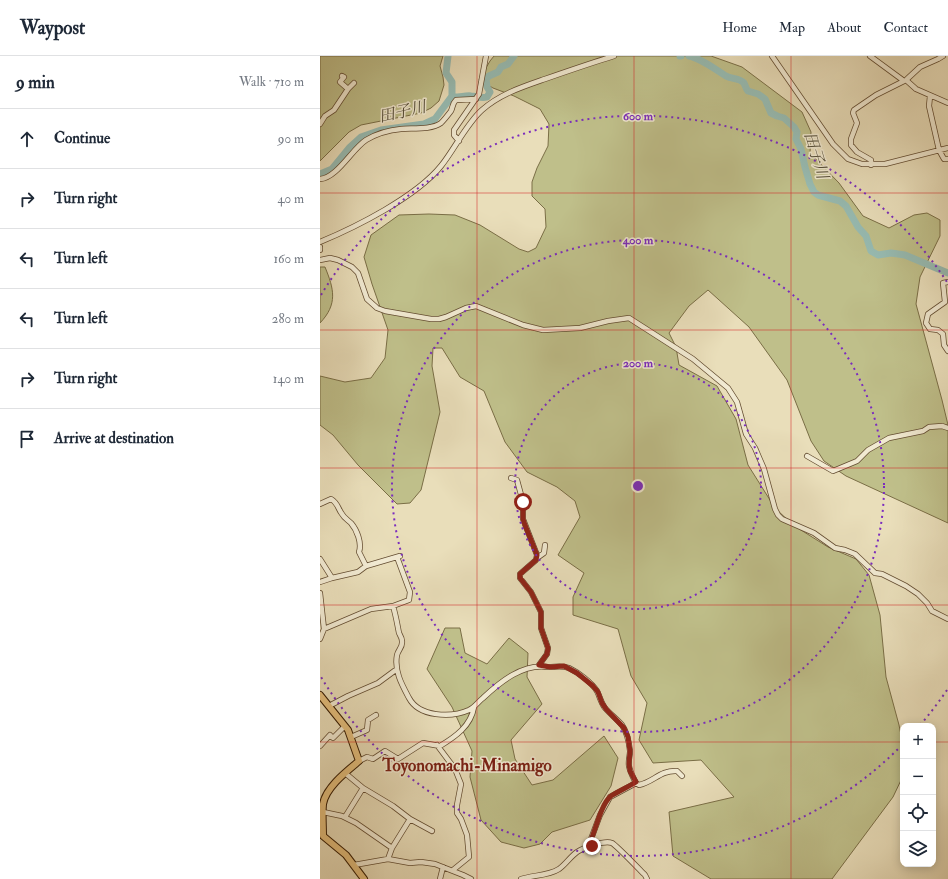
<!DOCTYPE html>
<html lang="en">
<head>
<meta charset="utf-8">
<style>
	body { margin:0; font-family:"IM FELL Double Pica","Noto Serif JP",serif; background:#f2f2f3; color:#1f2937 }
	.controls { position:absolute; right:12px; bottom:12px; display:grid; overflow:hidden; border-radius:8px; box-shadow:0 2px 10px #0003 }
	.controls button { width:36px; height:36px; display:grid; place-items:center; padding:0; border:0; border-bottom:1px solid #e0e1e3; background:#fff; color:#1f2937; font:20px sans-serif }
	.stop { position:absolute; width:12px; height:12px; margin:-9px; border:3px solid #8f2418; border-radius:50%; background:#fff }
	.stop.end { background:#8f2418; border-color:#fff; box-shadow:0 1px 4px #0008 }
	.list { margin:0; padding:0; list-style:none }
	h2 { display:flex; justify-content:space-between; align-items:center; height:52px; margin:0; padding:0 16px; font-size:17px }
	h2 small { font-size:13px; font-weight:400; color:#747a83 }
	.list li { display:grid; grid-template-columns:26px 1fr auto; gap:12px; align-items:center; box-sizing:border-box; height:60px; padding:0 16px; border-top:1px solid #e0e1e3 }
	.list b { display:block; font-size:15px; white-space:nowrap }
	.list em { font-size:13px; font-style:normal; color:#747a83 }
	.icon { flex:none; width:22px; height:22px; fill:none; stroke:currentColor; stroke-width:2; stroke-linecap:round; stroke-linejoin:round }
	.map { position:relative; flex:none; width:628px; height:823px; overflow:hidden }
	header { display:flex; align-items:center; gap:24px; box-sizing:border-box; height:56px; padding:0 20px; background:#fff; border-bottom:1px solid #e0e1e3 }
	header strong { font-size:19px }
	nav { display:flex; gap:22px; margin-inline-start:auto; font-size:14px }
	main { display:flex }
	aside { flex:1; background:#fff }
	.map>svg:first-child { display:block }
	.green { fill:#bfbf8a; stroke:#7a6e46 }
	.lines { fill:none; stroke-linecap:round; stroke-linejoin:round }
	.river { stroke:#97bcb3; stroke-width:7 }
	.minor-casing { stroke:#634c31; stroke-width:6 }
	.major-casing { stroke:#361c03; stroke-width:8 }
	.minor { stroke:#f1ead2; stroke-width:4.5 }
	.major { stroke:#e4bf7d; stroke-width:6 }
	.route { stroke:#8f2418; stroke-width:5 }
	.grid { fill:none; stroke:#d62828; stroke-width:1; stroke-opacity:0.55 }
	.ring { fill:none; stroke:#7b2cbf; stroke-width:2; stroke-dasharray:2 4 }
	.labels { text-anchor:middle; stroke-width:3; stroke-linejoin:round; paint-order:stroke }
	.water-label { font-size:16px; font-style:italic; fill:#534c38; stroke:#f1ead2 }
	.quarter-label { font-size:17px; font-weight:bold; fill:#7a1f14; stroke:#f1ead2 }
	.centre { fill:#7b2cbf; stroke:#f1ead2; stroke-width:2 }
	.ring-label { font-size:12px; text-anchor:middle; font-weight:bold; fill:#7b2cbf; stroke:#f1ead2; stroke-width:3; stroke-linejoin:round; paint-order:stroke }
</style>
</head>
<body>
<header>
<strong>Waypost</strong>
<nav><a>Home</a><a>Map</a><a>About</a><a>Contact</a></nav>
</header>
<main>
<aside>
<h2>9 min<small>Walk · 710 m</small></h2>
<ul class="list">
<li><svg class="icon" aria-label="ahead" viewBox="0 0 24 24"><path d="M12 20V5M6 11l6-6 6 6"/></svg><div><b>Continue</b></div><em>90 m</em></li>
<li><svg class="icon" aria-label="right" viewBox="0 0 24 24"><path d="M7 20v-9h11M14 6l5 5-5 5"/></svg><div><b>Turn right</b></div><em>40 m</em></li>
<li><svg class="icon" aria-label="left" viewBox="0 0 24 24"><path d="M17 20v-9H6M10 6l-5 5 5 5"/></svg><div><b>Turn left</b></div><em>160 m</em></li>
<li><svg class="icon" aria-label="left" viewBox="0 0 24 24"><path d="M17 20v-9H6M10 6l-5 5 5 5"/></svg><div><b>Turn left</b></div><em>280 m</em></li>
<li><svg class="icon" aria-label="right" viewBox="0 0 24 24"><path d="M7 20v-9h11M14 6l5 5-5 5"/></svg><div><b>Turn right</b></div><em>140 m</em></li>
<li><svg class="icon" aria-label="arrive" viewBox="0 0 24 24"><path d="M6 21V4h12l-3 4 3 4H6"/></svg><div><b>Arrive at destination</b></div></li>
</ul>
</aside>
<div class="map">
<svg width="628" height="823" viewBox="0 0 628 823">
	<rect width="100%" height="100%" fill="#e9deba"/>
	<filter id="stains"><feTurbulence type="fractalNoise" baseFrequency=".005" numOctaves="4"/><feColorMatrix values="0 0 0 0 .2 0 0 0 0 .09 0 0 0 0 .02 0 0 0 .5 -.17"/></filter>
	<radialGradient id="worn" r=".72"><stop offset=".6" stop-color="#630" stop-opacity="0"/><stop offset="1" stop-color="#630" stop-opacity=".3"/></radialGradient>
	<!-- green -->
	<path class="green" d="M0,0H123L120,10L123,21L124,29L119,45L111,52L101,57L41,69L29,76L0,105Z
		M174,0H391L422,11L482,56L491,76L490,97L519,127L543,160L569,172L594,159L607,157L620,164V180L600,221L596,248L622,344L628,369V467L526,420L504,405L491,385L467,324L429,271L388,234L369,250L349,277L356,291L359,309L397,330L416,363L428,409L455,452L473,469L508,491L536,503L549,519L560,559L566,621L579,669L583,689V720L573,741L512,823H391L353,800L349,756L414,741L381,704L333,707L319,684L327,647L311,620L298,573L253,559V541L264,517L238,499L260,461L255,445L237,431L207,416L185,386L164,335L140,321L122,292H113L112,310L120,356L101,434L90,447L77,448L38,409L13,379L0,369V320L25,326L51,322L65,302L68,274L52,228L44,201L51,179L79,159L109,158L135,159L160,169L199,193L208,196L216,192L226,171L225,153L212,140V126L217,112L228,90L229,68L220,53L194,40L173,32L159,24L170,5Z
		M0,211H5C14,233 18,248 0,267Z
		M125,572H140L145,597L167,608L189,582L208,597L207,621L222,648L191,684L195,703L212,729L233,724L284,680L298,702L291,730L270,764L232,776L220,788L204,792L181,786L161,764L150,721L152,695L132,651L107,613Z"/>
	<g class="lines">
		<!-- river -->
		<path class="river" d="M128,0L126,17L132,26V40
			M360,0H361
			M369,0C381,2 396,14 406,20C411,23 420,22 424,27C425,29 426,33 428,35L438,38L445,43L451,57L457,60L464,62L474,71L477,76L476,83L481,93L485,111L490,128L494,136L498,139L520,145L526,150L538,171L546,180L551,195L558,199L571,197L585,199L628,217
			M132,40C138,43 144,39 151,40C157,40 161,43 167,41L170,36L167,31L166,23L169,20L178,16L181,11L188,8L194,0
			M0,118L12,113L30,91L41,81L61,74L104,68L115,63L132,40"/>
		<defs>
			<path id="minor" d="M452,0L513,88L528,103L542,108H565L628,92
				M550,0L584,25
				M586,24L596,33L628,47
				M28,33L34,27
				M610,40L609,50L619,94L624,103H628
				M0,68L5,60L14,54L28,33L20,26L24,21L22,20
				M139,85L134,79V74L159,38L166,0
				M551,109V104L537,96L531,89V83L537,67L533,57L534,54L556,39L586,24L600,11L618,3L623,0
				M0,123C17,122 32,93 46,84C56,78 70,74 81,73C93,72 111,74 121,67C124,64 128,59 131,55C133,51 132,48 136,44L156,43
				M0,186C36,171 96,141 121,110C134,94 147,67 162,54C180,38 202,31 225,23C248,15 271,7 294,0
				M0,191V194
				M0,204L10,202L18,204L32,211L38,217L47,243L57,252L65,255L111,263H119L126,261L146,252L156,250L203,269L223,274L260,272L288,265L309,262L373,303L408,332L417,346L426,378L435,392L444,413L455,453L458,459L462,463L494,477L515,492L525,494L535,498L555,517L562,518L586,530L598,538L607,547L612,555L628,563
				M628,226L623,227L625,246L608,258L606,267L610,273L618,274L623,278L624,289L628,295
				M487,400L513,415L537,405L548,394L569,382L603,375L609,371L622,370L628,372
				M191,422L197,424L203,446V463L217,499L216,504L200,518V522L211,536L221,556V572L228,592L227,598L219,609
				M0,448L11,443C18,447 18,453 22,458C24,462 28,464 31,467C37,474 42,487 39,496L46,510
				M77,501L90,536L89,544L73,550C76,560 77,567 79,577C80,579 82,582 82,585C83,591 78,594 77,599C74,615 82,629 89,642C99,661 131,662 149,654C155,651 158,646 163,642C180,626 203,607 228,611C236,611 242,609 249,612C259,617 271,626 277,635C280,641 281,647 285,652C290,658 297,663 302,669C307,676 309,686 310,695C310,700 308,705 309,710C310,716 313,721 316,727L290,741L280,759L268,791
				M217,502L224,497L225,489
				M0,503L12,522
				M0,526L12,522L38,516L46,510L80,500
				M0,537L4,573
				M0,583L4,573L51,553L73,550
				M9,650L28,640L58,627L77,613
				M31,681L47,674L48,664L56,659
				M117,689L135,713L141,728L137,749V757L141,763L147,779L149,801L133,814
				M0,690L10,679L13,682L25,670
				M39,705L47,701L53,703L65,695L78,703L103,687L120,690C135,681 151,670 154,651
				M316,727L319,729C334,726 340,714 357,715L362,720
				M43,732L73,750L90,763
				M3,756L22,760L36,767L72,792L90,763L112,775
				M25,761L43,732L25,717
				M68,803L72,792
				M34,809L68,803L90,807L101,806L115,808L143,819L151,823
				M120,823L123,811
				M201,823C213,819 228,820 239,813C246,808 250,801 257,796C263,792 284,784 292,787C296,789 319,813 325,819L327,823"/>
			<path id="major" d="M0,639L28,674L39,705C27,715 6,731 3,748C2,758 3,769 3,780L26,799L44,823"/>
		</defs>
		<!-- minor casing -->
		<use href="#minor" class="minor-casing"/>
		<!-- major casing -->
		<use href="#major" class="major-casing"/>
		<!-- minor -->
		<use href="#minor" class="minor"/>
		<!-- major -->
		<use href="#major" class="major"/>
	</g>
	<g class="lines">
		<!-- route -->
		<path class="route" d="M203,446V463L205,469L217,499L216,504L200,518V522L211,536L221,556V572L228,592L227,598L219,609L230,611L244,610L257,617L273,630L278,636L282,647L286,653L304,672L308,681L310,695L309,708L310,715L316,726C308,731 299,735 291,740C280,749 275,778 268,791L272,790"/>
	</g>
	<!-- grid -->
	<path class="grid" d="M157,0V823M314,0V823M471,0V823M0,137H628M0,274H628M0,412H628M0,549H628M0,686H583M613,686H628"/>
	<!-- distance rings -->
	<g class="ring">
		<circle cx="318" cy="430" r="123"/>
		<circle cx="318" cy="430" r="246"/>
		<path d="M627 634A370 370 0 0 1 601 668M582 689A370 370 0 0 1 1 621M1 239A370 370 0 0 1 627 226"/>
	</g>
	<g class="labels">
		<!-- water labels -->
		<g class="water-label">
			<text transform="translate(82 55) rotate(-13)" y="6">田子川</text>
			<text transform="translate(497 99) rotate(73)" y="6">田子川</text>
		</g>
		<!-- quarter labels -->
		<g class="quarter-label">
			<text x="147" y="715">Toyonomachi-Minamigo</text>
		</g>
	</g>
	<circle cx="318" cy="430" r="6" class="centre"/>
	<g class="ring-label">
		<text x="318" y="64">600 m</text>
		<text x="318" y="188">400 m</text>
		<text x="318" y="311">200 m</text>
	</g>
	<rect width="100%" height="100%" filter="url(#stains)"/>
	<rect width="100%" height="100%" fill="url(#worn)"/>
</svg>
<div class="controls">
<button>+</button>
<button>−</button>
<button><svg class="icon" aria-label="locate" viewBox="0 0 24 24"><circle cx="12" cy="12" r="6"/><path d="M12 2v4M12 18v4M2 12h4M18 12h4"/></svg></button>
<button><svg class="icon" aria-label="layers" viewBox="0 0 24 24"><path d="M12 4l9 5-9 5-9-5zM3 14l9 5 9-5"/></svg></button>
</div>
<div class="stop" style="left:203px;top:446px"></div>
<div class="stop end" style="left:272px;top:790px"></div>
</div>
</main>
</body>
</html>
